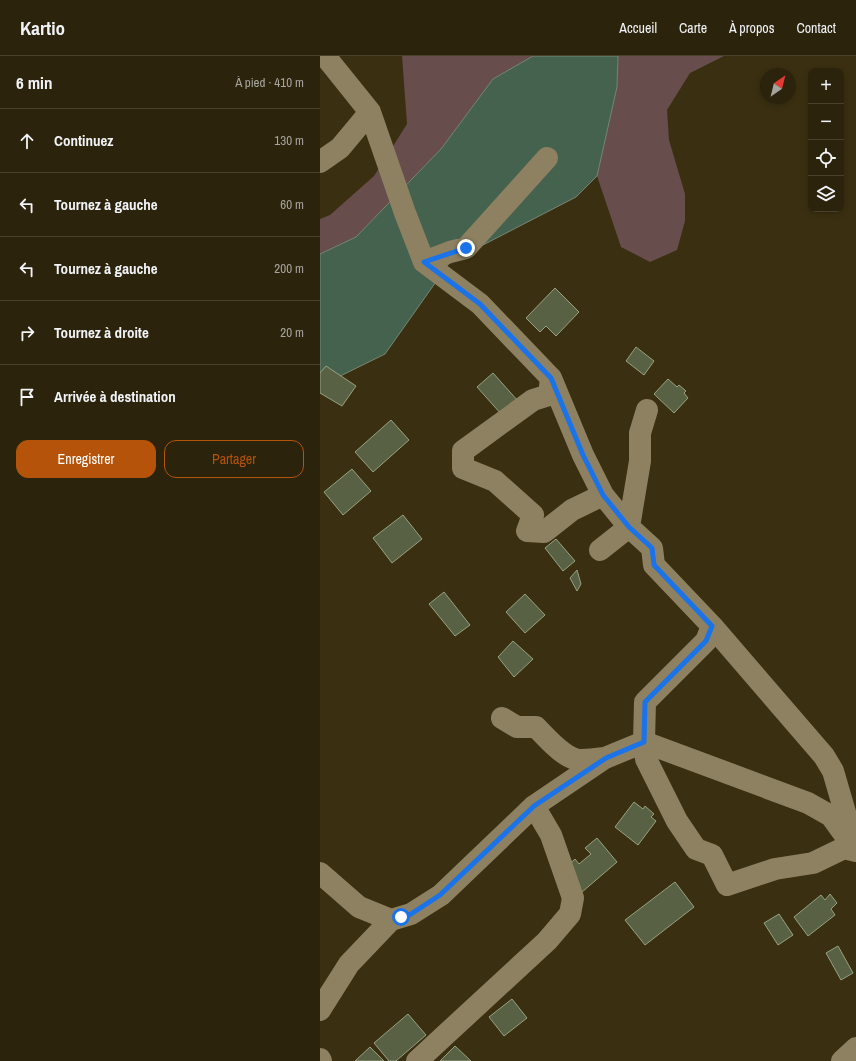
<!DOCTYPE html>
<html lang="fr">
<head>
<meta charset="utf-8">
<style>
	body { margin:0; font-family:"Archivo Narrow",sans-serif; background:#342b15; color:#f1f3f6 }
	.controls { position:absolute; right:12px; top:12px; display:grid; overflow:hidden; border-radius:8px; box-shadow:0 2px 6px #0003 }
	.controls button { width:36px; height:36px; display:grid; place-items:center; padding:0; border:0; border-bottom:1px solid #48402d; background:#2c230c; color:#f1f3f6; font:20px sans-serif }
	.compass { position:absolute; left:440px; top:12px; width:36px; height:36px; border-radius:50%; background:#2c230c; box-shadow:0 2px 6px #0003; rotate:35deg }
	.stop { position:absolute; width:12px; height:12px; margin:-9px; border:3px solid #1a73e8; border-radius:50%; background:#fff }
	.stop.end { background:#1a73e8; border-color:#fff; box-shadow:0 1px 4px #0008 }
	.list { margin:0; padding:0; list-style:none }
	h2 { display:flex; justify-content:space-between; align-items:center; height:52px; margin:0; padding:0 16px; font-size:17px }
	h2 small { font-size:13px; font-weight:400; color:#a6a49d }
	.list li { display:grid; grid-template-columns:26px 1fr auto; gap:12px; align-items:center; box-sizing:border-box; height:64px; padding:0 16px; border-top:1px solid #48402d }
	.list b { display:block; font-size:15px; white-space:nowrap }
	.list em { font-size:13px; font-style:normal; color:#a6a49d }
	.actions { display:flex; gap:8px; padding:12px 16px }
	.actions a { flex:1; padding:9px 0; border:1px solid #b45309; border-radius:12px; text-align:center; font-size:14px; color:#b45309 }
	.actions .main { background:#b45309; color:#fff }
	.icon { flex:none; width:22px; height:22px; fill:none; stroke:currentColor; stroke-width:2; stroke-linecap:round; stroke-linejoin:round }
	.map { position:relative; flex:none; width:536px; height:1005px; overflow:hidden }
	header { display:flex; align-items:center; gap:24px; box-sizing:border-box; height:56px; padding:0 20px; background:#2c230c; border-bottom:1px solid #48402d }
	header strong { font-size:19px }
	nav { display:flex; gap:22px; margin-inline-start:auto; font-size:14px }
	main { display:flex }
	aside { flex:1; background:#2c230c }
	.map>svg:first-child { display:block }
	.green { fill:#674d4b }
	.water { fill:#45624f; stroke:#758875 }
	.building { fill:#586144; stroke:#97a281 }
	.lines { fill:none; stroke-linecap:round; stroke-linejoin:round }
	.minor { stroke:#8e8161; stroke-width:22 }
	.route { stroke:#1a73e8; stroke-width:5 }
</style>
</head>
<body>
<header>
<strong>Kartio</strong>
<nav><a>Accueil</a><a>Carte</a><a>À propos</a><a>Contact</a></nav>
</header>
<main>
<aside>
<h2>6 min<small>À pied · 410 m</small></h2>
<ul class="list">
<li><svg class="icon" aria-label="ahead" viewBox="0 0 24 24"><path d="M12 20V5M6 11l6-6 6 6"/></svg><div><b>Continuez</b></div><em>130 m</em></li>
<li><svg class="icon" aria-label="left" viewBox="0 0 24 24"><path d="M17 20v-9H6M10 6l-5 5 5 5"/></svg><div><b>Tournez à gauche</b></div><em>60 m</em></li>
<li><svg class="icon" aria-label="left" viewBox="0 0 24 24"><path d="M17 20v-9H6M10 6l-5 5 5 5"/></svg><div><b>Tournez à gauche</b></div><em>200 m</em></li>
<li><svg class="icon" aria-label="right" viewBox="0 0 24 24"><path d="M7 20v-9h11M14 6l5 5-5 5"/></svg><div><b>Tournez à droite</b></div><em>20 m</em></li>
<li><svg class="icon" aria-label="arrive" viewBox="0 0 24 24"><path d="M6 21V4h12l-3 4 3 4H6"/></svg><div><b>Arrivée à destination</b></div></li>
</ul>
<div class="actions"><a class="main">Enregistrer</a><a>Partager</a></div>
</aside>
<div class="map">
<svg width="536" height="1005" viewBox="0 0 536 1005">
	<rect width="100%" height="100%" fill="#3a2f10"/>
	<!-- green -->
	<path class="green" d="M82,0H213L173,23L121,93L36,181L0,198V163L10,159L54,120L87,68Z
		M298,0H404L370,17L347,54L349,84L365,138V165L357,194L330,206L301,191L277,120L297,31Z"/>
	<!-- water -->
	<path class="water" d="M213,0H298L297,31L277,120L256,141L130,206L65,298L0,330V198L36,181L121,93L173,23Z"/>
	<!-- building -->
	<path class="building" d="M235,232L259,256L236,280L226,270L220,276L206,262Z
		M316,291L334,305L324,319L306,305Z
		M6,310L36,330L22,350L0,337V317Z
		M173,317L198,345L182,359L157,331Z
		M348,323L357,331L359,329L366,335L364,337L368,342L354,357L334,338Z
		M71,364L89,384L53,416L35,396Z
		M32,413L51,435L23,459L4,436Z
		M83,459L102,483L72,507L53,482Z
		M236,483L255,505L243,515L225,492Z
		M257,514L261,528L257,535L250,522Z
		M124,536L150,569L135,580L109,548Z
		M205,538L225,559L205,577L186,556Z
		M193,585L213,603L194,621L178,601Z
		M314,746L323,753L325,750L334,758L331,761L336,765L318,789L295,771Z
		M277,782L297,806L262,836L243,814L255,803L259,808L271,798L265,792Z
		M355,826L374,851L325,889L305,864Z
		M510,838L517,847L511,853L515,859L488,880L474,861L501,839L505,844Z
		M459,858L473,879L458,889L444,867Z
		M518,890L533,917L521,924L506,897Z
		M192,943L207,962L184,980L169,961Z
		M88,958L106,979L76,1005H69L54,987Z
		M135,990L151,1005H120Z
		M50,991L64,1005H35Z"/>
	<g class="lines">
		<!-- minor -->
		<path class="minor" d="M5,0L50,56L85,157L104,206L160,248L231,322L263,399L283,439L309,471L332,492L334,509L392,570L504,700L513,715L536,794
			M0,106L20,92L50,56
			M104,206L130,196L146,192L227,102
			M231,322L229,339L213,344L143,395V412L175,425L213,459L207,475L224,476L252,454L283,439
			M280,494L309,471L320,405V377L327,354
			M182,662L197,671H216C227,682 245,704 261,704C269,704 277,703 285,702
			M527,782L511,760L488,747L324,686L326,703L357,765L376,793L392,799L407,829L455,813L493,807L524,792L536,795
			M0,817L39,851L71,864
			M0,954L29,908L71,864L91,858L121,839L214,750L285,702L324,686L325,646L386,585L392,570
			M0,1003L1,1005
			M97,1005L227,885L250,858L253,842L231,779L214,750
			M522,1005L536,992"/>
	</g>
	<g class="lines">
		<!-- route -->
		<path class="route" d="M81,861L91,858L120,839L214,750L286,702L324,686L325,646L386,585L392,570L334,509L332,492L309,471L283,439L263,399L231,322L160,248L104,206L146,192"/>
	</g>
</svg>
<div class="controls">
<button>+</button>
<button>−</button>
<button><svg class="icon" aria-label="locate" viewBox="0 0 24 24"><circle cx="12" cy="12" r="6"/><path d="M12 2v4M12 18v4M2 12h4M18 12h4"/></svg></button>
<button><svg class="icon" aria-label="layers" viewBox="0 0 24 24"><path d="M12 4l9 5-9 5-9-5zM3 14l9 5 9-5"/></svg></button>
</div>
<svg class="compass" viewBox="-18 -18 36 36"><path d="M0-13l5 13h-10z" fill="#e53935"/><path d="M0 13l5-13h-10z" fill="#a6a49d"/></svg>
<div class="stop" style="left:81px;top:861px"></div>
<div class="stop end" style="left:146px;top:192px"></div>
</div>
</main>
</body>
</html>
